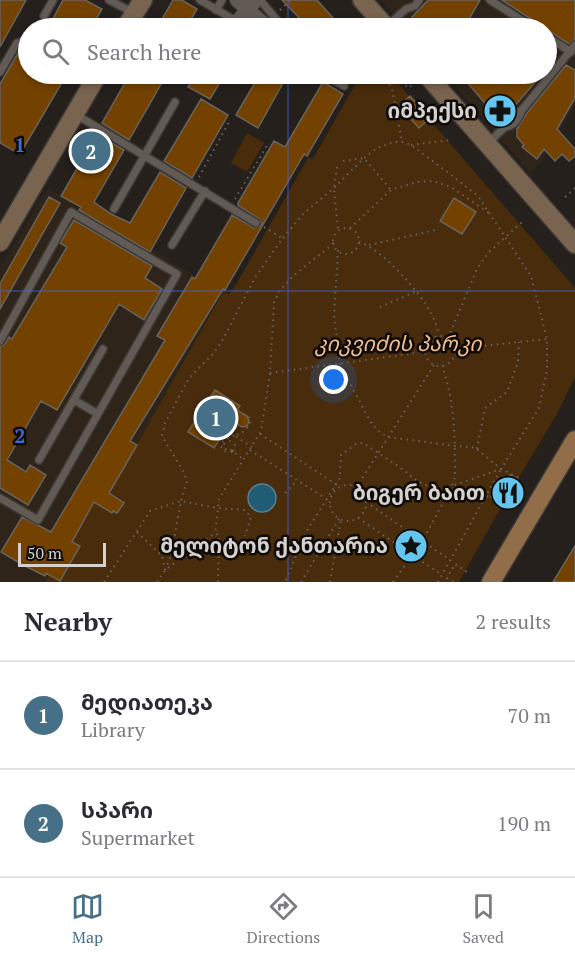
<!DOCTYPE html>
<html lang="en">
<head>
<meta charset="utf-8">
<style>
	body { margin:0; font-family:"PT Serif","Noto Sans Georgian",serif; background:#f2f2f3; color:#2b2b33 }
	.scale { position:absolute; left:18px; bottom:15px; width:88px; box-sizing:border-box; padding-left:6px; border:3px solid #d5d1ce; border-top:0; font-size:16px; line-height:21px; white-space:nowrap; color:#d5d1ce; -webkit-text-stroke:4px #0d0a08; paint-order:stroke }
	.you { position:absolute; left:334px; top:380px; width:21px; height:21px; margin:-15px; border:4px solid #fff; border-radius:50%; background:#1a73e8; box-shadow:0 0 0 9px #1a73e833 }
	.badge { display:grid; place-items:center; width:39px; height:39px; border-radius:50%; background:#457087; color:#fff; font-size:20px; font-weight:700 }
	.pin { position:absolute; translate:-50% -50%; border:3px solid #fff; box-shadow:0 2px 6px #0006 }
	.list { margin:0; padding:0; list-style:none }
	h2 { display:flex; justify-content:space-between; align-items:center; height:78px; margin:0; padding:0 24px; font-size:26px }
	h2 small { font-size:20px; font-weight:400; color:#7c7c81 }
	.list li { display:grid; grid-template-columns:39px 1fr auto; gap:18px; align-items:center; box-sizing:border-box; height:108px; padding:0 24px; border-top:2px solid #e1e1e2 }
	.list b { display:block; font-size:22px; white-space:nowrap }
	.list p { margin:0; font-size:20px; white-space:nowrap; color:#7c7c81 }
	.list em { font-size:20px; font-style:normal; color:#7c7c81 }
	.icon { flex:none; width:33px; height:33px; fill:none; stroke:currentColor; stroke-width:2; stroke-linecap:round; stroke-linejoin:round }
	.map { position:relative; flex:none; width:575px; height:582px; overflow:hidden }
	.search { position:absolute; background:#fff; box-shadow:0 3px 9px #0003; left:18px; right:18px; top:18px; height:66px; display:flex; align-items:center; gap:15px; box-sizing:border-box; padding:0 21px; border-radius:33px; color:#7c7c81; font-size:22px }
	.sheet { height:294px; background:#fff }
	nav { display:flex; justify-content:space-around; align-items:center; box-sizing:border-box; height:84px; border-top:2px solid #e1e1e2; background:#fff; font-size:16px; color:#7c7c81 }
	nav a { display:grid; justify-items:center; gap:3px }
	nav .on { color:#457087 }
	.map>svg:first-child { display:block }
	.built { fill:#2e241a }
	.green { fill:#492c0c }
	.water { fill:#205d75; stroke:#568090; stroke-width:1.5 }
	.building { fill:#744200; stroke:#69635d; stroke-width:1.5 }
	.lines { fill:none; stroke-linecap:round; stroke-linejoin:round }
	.lane-casing { stroke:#3e3a36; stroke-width:10 }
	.street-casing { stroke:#3e3a36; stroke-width:16 }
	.secondary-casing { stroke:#3e3a36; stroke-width:21 }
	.primary-casing { stroke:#3e3a36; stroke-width:21 }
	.path { stroke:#67635f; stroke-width:2; stroke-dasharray:1.5 4.5; stroke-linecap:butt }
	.lane { stroke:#625b55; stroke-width:7 }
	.street { stroke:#625b55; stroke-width:14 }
	.secondary { stroke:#79644f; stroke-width:18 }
	.primary { stroke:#916d4a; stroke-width:18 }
	.path-bridge { stroke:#67635f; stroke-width:2; stroke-dasharray:1.5 4.5; stroke-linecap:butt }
	.grid { fill:none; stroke:#4268d6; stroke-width:1.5; stroke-opacity:0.55 }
	.labels { text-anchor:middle; stroke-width:5; stroke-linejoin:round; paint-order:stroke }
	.poi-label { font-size:21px; font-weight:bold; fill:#d5d1ce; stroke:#0d0a08; text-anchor:end }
	.park-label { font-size:21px; font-style:italic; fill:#f4be8b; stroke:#0d0a08 }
	.grid-label { font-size:20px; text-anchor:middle; font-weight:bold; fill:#4268d6; stroke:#0d0a08; stroke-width:5; stroke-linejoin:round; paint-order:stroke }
</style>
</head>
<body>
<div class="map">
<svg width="575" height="582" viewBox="0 0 575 582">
	<rect width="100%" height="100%" fill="#25201b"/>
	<!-- built -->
	<path class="built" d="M381,0H575V105L540,163L530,173L444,74H546V28H405Z
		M48,188L223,292L110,492L72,542L80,546L60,581L49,575L45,582H0V268Z"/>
	<!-- green -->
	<path class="green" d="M361,74H390L575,288V377L557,414L518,479L510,475L491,497L503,504L459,582H45L49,575L60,581L80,547L72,542L103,488L110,492L223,292L229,294L237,283L308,158L313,159Z
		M247,133L264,143L247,172L231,163Z"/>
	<!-- water -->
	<path class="water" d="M248 498a14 14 0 1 1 28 0a14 14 0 1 1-28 0Z"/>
	<!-- building -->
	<path class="building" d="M0,0H26L0,47Z
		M63,0H85L102,9L91,28H48Z
		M173,0H182L197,9L186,28H157Z
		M282,0H317L342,28H309Z
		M428,0H480L464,28H422L412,17Z
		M502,0H575V39L569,44Z
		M21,48L28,52V74H67L20,154L0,143V84Z
		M566,65L575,70V98L557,129L575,149V156L569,161L562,154L555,161L544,149L537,159L522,147L524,145L517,137V129L527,113Z
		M130,74H155L164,79L129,140L102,123Z
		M196,74H225L210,99L188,87Z
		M260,74H288L258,128L236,115Z
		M460,74H542L501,122Z
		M323,82L343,94L307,156L304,154L225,290L223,289L130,441L137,445L109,493L124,503L117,513L113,511L112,513L94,502L72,542L80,546L60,581L46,573L45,576L23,565L1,552L22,517L51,532L165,340L157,336L192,277L195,279L232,215L254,228L260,226L262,223L259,219L238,205V203L274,141L285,147Z
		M410,96L430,118L419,128L399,106Z
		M201,99L228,115L192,178L164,161Z
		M97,134L124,150L94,202L111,214L130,223L160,172L186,188L150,252L79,210L81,207L61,196Z
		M49,197L60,203L0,309V284Z
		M454,198L476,212L462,234L440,221Z
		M74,220L152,266L145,278L162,289L144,320L119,304L57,410L41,401L7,460L26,472L30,465L46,475L28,505L0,488V347L5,344L9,337L12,339L67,247L60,243Z
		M215,390L240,406L237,410L247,416L249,421L247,426L242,427L232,421L214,448L188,432Z
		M510,475L518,479L503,504L491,497L503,477L507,479Z
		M575,546V582H553Z"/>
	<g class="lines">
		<defs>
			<path id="lane" d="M109,0L134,13
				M200,0L248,28
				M260,0L281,25L279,28
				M490,0L534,28
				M216,10L222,0
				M44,16L53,0
				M387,26L406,9L415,6L419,0
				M546,36L571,52
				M0,72L17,43L23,41L28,44
				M81,74L94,81
				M323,74L344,86
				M75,114L256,223
				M505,127C515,126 518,119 522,110L575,45
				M488,143L505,127L515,113L522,110
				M114,209L175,102
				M172,245L205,191
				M0,341L71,212L177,274L38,520L0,498
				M74,400L98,414
				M39,460L103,349"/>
			<path id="street" d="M237,0L268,28
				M237,22L256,0"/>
			<path id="secondary" d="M362,0L387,28
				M125,28L143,0
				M426,74L575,244
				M0,242L98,74"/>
			<path id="primary" d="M491,582L575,440"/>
		</defs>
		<!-- lane casing -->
		<use href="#lane" class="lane-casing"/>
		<!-- street casing -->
		<use href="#street" class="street-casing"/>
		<!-- secondary casing -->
		<use href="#secondary" class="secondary-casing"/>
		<!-- primary casing -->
		<use href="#primary" class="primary-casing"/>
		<!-- path -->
		<path class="path" d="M280,10L291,0
			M302,28L304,23
			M352,74L356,76
			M383,74L392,89L402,142
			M397,77L408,88L414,84
			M411,145L451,140
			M343,161L364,158L391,190
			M337,167L334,188L338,231
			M199,177L229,122
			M565,197L575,188
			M235,199L268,144
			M264,227L282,238
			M350,228L391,190L417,182L433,181L451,187L489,213
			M333 241a13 13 0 1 1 26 0a13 13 0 1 1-26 0Z
			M359,242C383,250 419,291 431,313C435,320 437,328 439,335
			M369,245L436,230
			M338,250L334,315L340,364L370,421L378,431L388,437L455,446L471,447L477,449L501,469L521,479
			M380,307L417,291
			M425 351a15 15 0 1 1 30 0a15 15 0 1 1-30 0Z
			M448,338L477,269L488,253L522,222
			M455,349L547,339
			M270,373L424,352
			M226,430L252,447
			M224,432L227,438
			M260,434L340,487
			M237,435L245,431L251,421L248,415L239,414
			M477,449L485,408L507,392L518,362L519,342
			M250,450L328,500
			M233,451L235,445L230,441L224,444L226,450H231L244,460
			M232,452L224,451L221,446L223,441L233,436
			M330 503a18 18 0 1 1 36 0a18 18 0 1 1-36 0Z
			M356,488L434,365
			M285,493L297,480
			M487,496L506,506
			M366,502L450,560
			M358,518L442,575
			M137,532L162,556L165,570
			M165,570L171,556L181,501L187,481L183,471L162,436L165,423L189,378L213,354L222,341L256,276L283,238L304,213L334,188L364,158L377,148L394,142H403L411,145L446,171L478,196L531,276L547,339V370L539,408L501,469L452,486L442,488L428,486L416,480L398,466L363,443L356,444L341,455L340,478L306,532L285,582
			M104,582L150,511L181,501L217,508L244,510L251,517L245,536
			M157,582L165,570L214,534
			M218,582L219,536L215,533L219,499L261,431L270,373L274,302L280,290L293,276L334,243
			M301,582L339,519
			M330,582L341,519
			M393,582L422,542L452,486L455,477C455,439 455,402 442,366
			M438,582L501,469
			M453,582L447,578L455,564L467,572"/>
		<!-- lane -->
		<use href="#lane" class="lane"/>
		<!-- street -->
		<use href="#street" class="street"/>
		<!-- secondary -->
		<use href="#secondary" class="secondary"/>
		<!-- primary -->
		<use href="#primary" class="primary"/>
		<!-- path-bridge -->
		<path class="path-bridge" d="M233,436L237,435
			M232,452L233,451"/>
	</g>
	<!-- grid -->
	<path class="grid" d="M288,0V28M288,74V582M0,291H575"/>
	<!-- icons -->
	<defs>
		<symbol id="pharmacy-disc" viewBox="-11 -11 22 22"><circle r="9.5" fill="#64c5ee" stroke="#0d0a08"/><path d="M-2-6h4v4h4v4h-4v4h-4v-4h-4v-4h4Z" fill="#111"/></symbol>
		<symbol id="restaurant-disc" viewBox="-11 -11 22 22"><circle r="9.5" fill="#64c5ee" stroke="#0d0a08"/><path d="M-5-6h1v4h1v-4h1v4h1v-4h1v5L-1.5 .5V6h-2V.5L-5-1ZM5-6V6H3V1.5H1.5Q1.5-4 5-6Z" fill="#111"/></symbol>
		<symbol id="sight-disc" viewBox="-11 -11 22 22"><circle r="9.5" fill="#64c5ee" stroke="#0d0a08"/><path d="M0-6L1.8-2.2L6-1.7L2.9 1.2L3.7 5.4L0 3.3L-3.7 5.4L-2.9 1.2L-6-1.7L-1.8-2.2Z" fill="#111"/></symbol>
	</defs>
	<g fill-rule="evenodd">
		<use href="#pharmacy-disc" x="481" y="92" width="38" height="38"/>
		<use href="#restaurant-disc" x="489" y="474" width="38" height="38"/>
		<use href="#sight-disc" x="392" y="527" width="38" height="38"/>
	</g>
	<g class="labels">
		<!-- poi labels -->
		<g class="poi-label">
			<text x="477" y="118">იმპექსი</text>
			<text x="485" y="500">ბიგერ ბაით</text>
			<text x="388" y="553">მელიტონ ქანთარია</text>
		</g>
		<!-- park labels -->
		<g class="park-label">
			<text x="398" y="351">კიკვიძის პარკი</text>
		</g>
	</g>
	<g class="grid-label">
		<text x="20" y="152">1</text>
		<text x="20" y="443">2</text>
	</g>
</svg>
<div class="scale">50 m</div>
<div class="you"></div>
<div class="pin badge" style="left:216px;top:418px">1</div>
<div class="pin badge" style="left:91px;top:151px">2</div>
<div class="search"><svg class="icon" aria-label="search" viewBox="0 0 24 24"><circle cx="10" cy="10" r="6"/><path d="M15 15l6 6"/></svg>Search here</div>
</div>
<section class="sheet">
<h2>Nearby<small>2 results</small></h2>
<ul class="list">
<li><span class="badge">1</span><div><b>მედიათეკა</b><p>Library</p></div><em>70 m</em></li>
<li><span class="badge">2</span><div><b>სპარი</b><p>Supermarket</p></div><em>190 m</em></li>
</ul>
</section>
<nav>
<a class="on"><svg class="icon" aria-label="map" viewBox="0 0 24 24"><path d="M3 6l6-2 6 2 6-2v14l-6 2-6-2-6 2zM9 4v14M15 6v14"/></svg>Map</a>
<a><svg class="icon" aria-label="directions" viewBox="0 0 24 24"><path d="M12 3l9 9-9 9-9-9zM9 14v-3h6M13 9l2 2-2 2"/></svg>Directions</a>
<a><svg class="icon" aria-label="saved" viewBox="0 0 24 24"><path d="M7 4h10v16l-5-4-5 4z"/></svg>Saved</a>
</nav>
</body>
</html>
